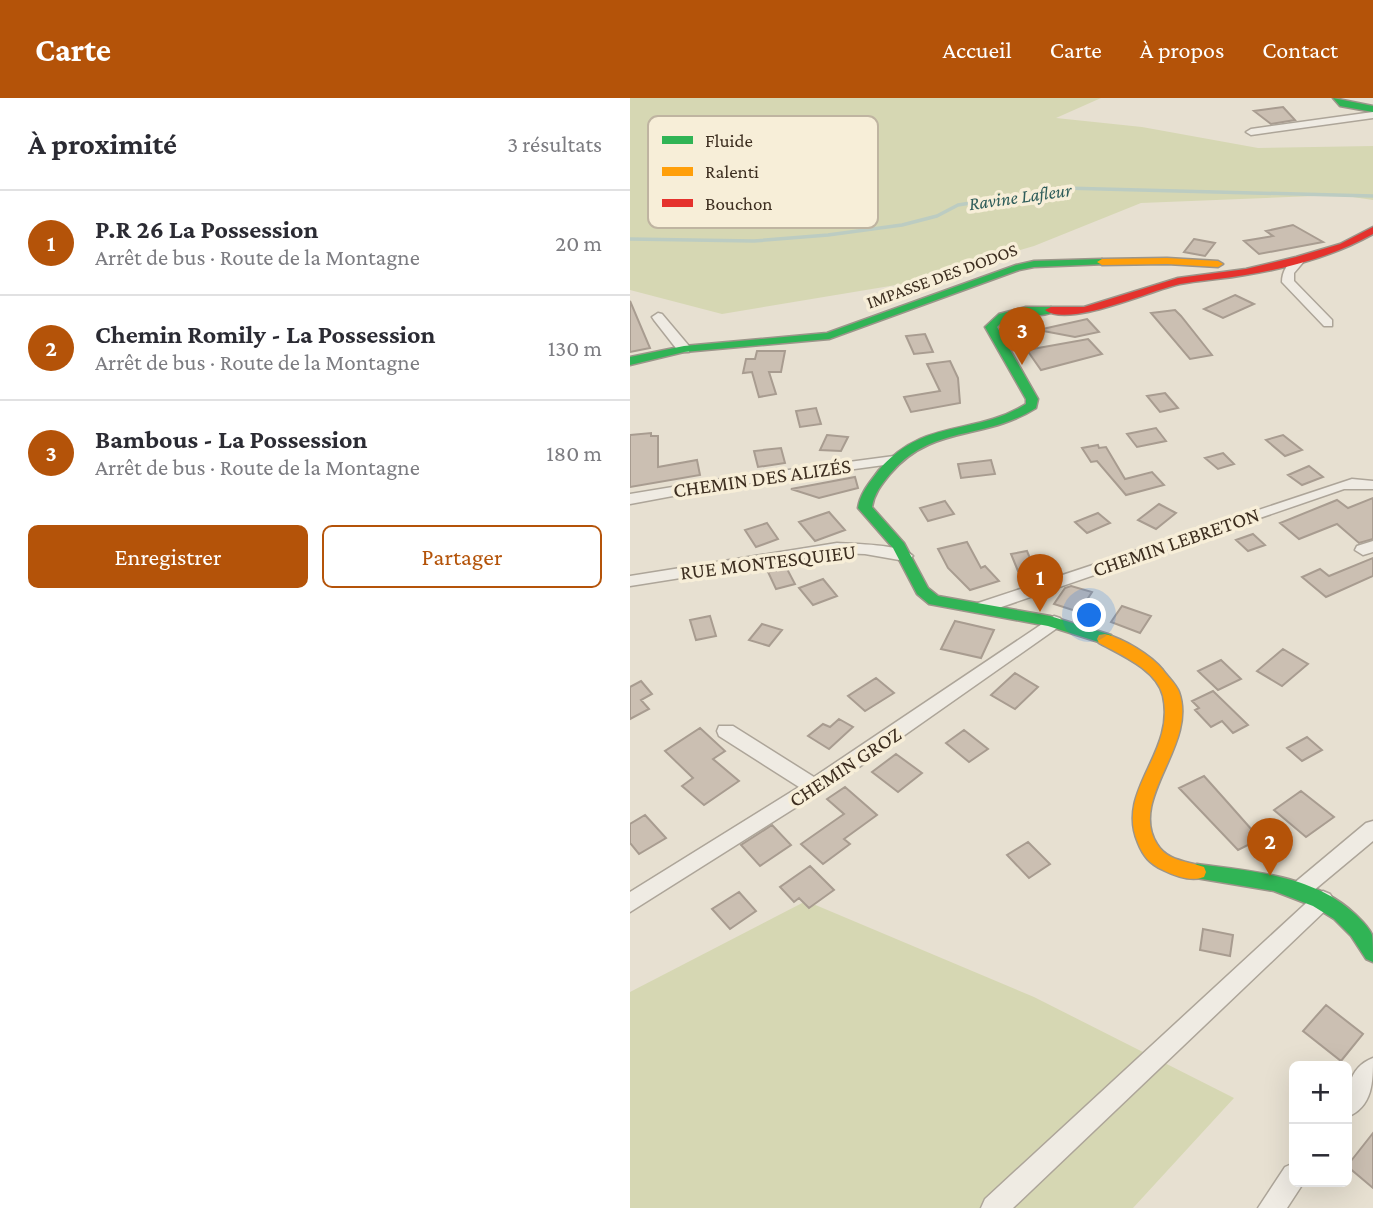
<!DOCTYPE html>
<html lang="fr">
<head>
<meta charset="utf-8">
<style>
	body { margin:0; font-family:"Crimson Pro",serif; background:#f2f2f3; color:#2b2b33 }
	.controls { position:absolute; right:21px; bottom:21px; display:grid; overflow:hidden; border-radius:10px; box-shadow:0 7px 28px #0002 }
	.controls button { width:63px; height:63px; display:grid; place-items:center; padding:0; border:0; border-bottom:2px solid #e1e1e2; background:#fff; color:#2b2b33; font:35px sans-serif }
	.you { position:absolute; left:460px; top:518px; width:24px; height:24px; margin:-18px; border:5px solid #fff; border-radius:50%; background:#1a73e8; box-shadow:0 0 0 10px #1a73e833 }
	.badge { display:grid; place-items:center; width:46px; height:46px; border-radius:50%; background:#b45309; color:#fff; font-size:23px; font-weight:700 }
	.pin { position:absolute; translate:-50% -58px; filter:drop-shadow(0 2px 4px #0008) }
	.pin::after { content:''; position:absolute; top:37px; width:24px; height:21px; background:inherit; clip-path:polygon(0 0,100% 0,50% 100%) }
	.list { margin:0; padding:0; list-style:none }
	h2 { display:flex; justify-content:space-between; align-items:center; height:91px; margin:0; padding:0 28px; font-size:30px }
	h2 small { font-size:23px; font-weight:400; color:#7c7c81 }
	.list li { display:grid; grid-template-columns:46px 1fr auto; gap:21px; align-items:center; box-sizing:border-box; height:105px; padding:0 28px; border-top:2px solid #e1e1e2 }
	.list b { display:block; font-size:26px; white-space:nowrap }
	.list p { margin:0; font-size:23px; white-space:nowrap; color:#7c7c81 }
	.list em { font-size:23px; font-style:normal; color:#7c7c81 }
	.actions { display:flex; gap:14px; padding:21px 28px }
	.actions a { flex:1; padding:16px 0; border:2px solid #b45309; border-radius:10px; text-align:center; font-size:24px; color:#b45309 }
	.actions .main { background:#b45309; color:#fff }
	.map { position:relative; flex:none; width:743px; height:1110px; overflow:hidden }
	header { display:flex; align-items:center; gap:42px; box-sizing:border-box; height:98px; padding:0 35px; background:#b45309; color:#fff }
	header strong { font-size:33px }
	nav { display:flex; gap:38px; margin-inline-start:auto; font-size:24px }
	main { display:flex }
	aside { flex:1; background:#fff }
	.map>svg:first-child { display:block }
	.green { fill:#d6d7b3 }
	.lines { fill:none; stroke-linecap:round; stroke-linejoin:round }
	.stream { stroke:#bcccc2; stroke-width:3.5 }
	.building { fill:#cbbfb2; stroke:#a89c90; stroke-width:2 }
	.street-casing { stroke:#ada599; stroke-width:3 }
	.fast-casing { stroke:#9c958a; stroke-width:3 }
	.slow-casing { stroke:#9c958a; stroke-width:3 }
	.jam-casing { stroke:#9c958a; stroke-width:3 }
	.street { fill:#efebe3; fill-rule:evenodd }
	.fast { fill:#30b455; fill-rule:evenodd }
	.slow { fill:#ff9f0a; fill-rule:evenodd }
	.jam { fill:#e5322d; fill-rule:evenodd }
	.labels { text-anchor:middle; stroke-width:7; stroke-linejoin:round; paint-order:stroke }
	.far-street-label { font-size:18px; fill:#3d2e20; stroke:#f7eed8 }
	.far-water-label { font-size:19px; font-style:italic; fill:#2f5d5a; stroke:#f7eed8 }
	.street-label { font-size:21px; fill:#3d2e20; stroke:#f7eed8 }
	.key { fill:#f7eed8; stroke:#bfb4a1; stroke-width:2 }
	.key-label { font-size:19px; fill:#3d2e20 }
</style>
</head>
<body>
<header>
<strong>Carte</strong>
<nav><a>Accueil</a><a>Carte</a><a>À propos</a><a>Contact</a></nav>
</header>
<main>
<aside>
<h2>À proximité<small>3 résultats</small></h2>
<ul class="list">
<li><span class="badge">1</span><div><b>P.R 26 La Possession</b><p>Arrêt de bus · Route de la Montagne</p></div><em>20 m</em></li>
<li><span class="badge">2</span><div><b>Chemin Romily - La Possession</b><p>Arrêt de bus · Route de la Montagne</p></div><em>130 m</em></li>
<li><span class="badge">3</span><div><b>Bambous - La Possession</b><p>Arrêt de bus · Route de la Montagne</p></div><em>180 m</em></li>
</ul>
<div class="actions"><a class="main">Enregistrer</a><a>Partager</a></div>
</aside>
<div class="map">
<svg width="743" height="1110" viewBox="0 0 743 1110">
	<rect width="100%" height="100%" fill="#e7e0d1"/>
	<!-- green -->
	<path class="green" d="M0,0H471L426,20L512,29L628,50L743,48V102L709,97L511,105L404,148L272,186L92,216L0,192Z
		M176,803L404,899L604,1000L503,1110H0V894Z"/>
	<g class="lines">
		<!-- stream -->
		<path class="stream" d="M0,141L124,143L198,137L272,127L307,118L328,107L434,90L743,98"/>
	</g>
	<!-- building -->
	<path class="building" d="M653,9L665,22L641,26L624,13Z
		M663,127L693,144L629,156L614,143L643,138L636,133Z
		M564,141L585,145L575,158L554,154Z
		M605,197L624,206L593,220L574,211Z
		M0,203L20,250L0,254Z
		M545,212L551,218L582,257L560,261L521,215Z
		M457,221L469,234L445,239L408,232Z
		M295,236L303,254L284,256L276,238Z
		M458,241L472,256L411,272L397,252Z
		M127,253H155L151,274H139L146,296L129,299L122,274L113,275L116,261H125Z
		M320,263L328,280L330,305L281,314L274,299L310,293L297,266Z
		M535,295L548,310L530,314L517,298Z
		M186,310L191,326L170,329L166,313Z
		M526,330L536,343L507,349L497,336Z
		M21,335V338H28V369L67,362L70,377L0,389V337Z
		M197,337L218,339L211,353L190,352Z
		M653,337L672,352L655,358L636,342Z
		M468,347L469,350L476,349L495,381L522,374L534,387L496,397L467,363L461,364L452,350Z
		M151,350L155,365L128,369L124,353Z
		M593,355L604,366L588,371L575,360Z
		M361,362L365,376L331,380L328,366Z
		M679,368L693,379L672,387L658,377Z
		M225,379L228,390L189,400L161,391Z
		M743,400V441L729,445L707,426L669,441L650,425L707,402L718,410Z
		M315,403L324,416L298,423L290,410Z
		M529,406L546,415L526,431L508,422Z
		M199,414L215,432L185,443L169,424Z
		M468,415L480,425L457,435L445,424Z
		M137,425L148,441L126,449L115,432Z
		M623,436L635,447L618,453L606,442Z
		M337,444L351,470L355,468L369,483L340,492L318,470L308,451Z
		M397,453L404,470L388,473L381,456Z
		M743,460V478L696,499L672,479L690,471L699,478Z
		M156,469L165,486L146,491L138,474Z
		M193,481L207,498L183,507L169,490Z
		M441,488L462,494L449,514L424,506L435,490Z
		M492,508L521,518L510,535L481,524Z
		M80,518L86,538L66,542L60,522Z
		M325,523L364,532L351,560L311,551Z
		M132,526L152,532L139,548L119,542Z
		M653,551L678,566L652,588L627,573Z
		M591,562L611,581L588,592L568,573Z
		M385,575L408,589L385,611L361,597Z
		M246,580L264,595L235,613L218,598Z
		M11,583L22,596L11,602L19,611L0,621V589Z
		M583,593L618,627L603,635L592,623L581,629L565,612L569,610L562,603Z
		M209,621L223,629L199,651L178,638L193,626L200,629Z
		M70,630L95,653L83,661L109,683L74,707L52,688L63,680L35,653Z
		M334,632L358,651L339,664L316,645Z
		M677,639L692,652L672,663L657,650Z
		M266,656L292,675L268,694L242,674Z
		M574,678L599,706L630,741L608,752L549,690Z
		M215,689L247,717L214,741L220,746L193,766L171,746L214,716L197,701Z
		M671,693L704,719L676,739L644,712Z
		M15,717L36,740L9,756L0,745V726Z
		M142,727L161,747L130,768L111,747Z
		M398,744L420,766L399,780L377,757Z
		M180,768L204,792L179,810L169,800L164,804L150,789Z
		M109,794L126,813L100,831L82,811Z
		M573,831L603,837L600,858L570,852Z
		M696,907L733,936L711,963L673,933Z
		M743,1035V1090L717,1068Z"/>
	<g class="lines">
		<defs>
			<path id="street" d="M743,14V20L621,37L616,34L621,31Z
				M669,159L675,162L664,175V183L702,222V228H694L652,184C652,174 658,162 669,159Z
				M28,215L32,216L59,248V254H49L24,222L22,219Z
				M264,358L271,362L269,365L91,389L0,406V396L91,381Z
				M722,381L743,383V391H714L357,514H345L343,510L345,506Z
				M743,443V454L733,457L725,452L727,448Z
				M207,445C224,446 272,446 283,458L275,463L235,456L207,455L0,488V478Z
				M424,518L430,520L433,524L430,528L222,674L0,814V794L169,689L89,638L87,633L89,628H103L184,679Z
				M743,723V743L677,798L670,801L663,798L659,792L663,786L736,725Z
				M693,793L700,796L704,802L700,808L383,1110H351L355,1101L686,796Z
				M743,960C743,983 743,1009 717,1019C717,995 717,970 743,960Z
				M664,1065V1084H674L657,1110H628L655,1069Z"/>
			<path id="fast" d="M703,0L743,8V14L710,8Z
				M472,161L477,164L476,166L404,169L389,172L199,241L54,254L0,267V259L54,248L197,235L386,167L404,163Z
				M396,209H421L427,212C409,224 387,208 367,229L408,301L406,310C354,343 302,326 260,376C251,387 244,396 242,409L274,445L298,490L308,498L420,518L481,537L483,541L481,545L475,546L418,528L299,506L287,496L263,450L228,410C230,395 240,384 249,372C295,319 343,339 396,306V301L355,229L369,216Z
				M567,766C620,773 684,777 725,816C731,822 739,829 742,837C743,844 743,856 743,864L736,861L721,838L704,821L683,808L644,793L560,779L558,774L560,769Z"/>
			<path id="slow" d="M537,160L588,163L593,166L588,169L537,166L472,167L467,164L472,161Z
				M475,536C494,541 521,557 533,572C538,579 546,586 549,594C568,647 498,700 527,746C537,763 557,763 574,769L576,774L574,779C561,784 545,778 533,772C520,766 513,758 508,745C485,692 546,655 533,598C527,572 491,557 469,545L467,541L469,537Z"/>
			<path id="jam" d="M743,129V136C704,158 659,170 615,177C594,181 572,182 550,186C521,192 440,230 415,212L421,209H454L548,180L616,171L666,159L710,146Z"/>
		</defs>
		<!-- street casing -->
		<use href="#street" class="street-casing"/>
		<!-- fast casing -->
		<use href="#fast" class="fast-casing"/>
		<!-- slow casing -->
		<use href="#slow" class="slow-casing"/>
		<!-- jam casing -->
		<use href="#jam" class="jam-casing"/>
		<!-- street -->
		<use href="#street" class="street"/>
		<!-- fast -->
		<use href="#fast" class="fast"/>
		<!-- slow -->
		<use href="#slow" class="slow"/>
		<!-- jam -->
		<use href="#jam" class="jam"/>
	</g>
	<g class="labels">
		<!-- far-street labels -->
		<g class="far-street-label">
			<text transform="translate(312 178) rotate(-20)" y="6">IMPASSE DES DODOS</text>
		</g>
		<!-- far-water labels -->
		<g class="far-water-label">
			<text transform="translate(390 98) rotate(-8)" y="7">Ravine Lafleur</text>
		</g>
		<!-- street labels -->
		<g class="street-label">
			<text transform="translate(132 380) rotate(-8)" y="7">CHEMIN DES ALIZÉS</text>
			<text transform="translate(546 444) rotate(-19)" y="7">CHEMIN LEBRETON</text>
			<text transform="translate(138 464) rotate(-7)" y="7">RUE MONTESQUIEU</text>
			<text transform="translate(215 669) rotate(-33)" y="7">CHEMIN GROZ</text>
		</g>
	</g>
	<!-- legend -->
	<rect x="18" y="18" width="230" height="112" rx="10" class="key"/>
	<rect x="32" y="38" width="31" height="8" fill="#30b455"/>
	<rect x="32" y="69" width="31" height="9" fill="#ff9f0a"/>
	<rect x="32" y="101" width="31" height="8" fill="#e5322d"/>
	<g class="key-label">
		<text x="75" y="49">Fluide</text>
		<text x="75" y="80">Ralenti</text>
		<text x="75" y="112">Bouchon</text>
	</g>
</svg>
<div class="controls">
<button>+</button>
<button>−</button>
</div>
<div class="you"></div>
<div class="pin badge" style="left:410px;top:514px">1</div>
<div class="pin badge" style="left:640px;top:778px">2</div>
<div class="pin badge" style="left:392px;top:267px">3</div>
</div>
</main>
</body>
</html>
